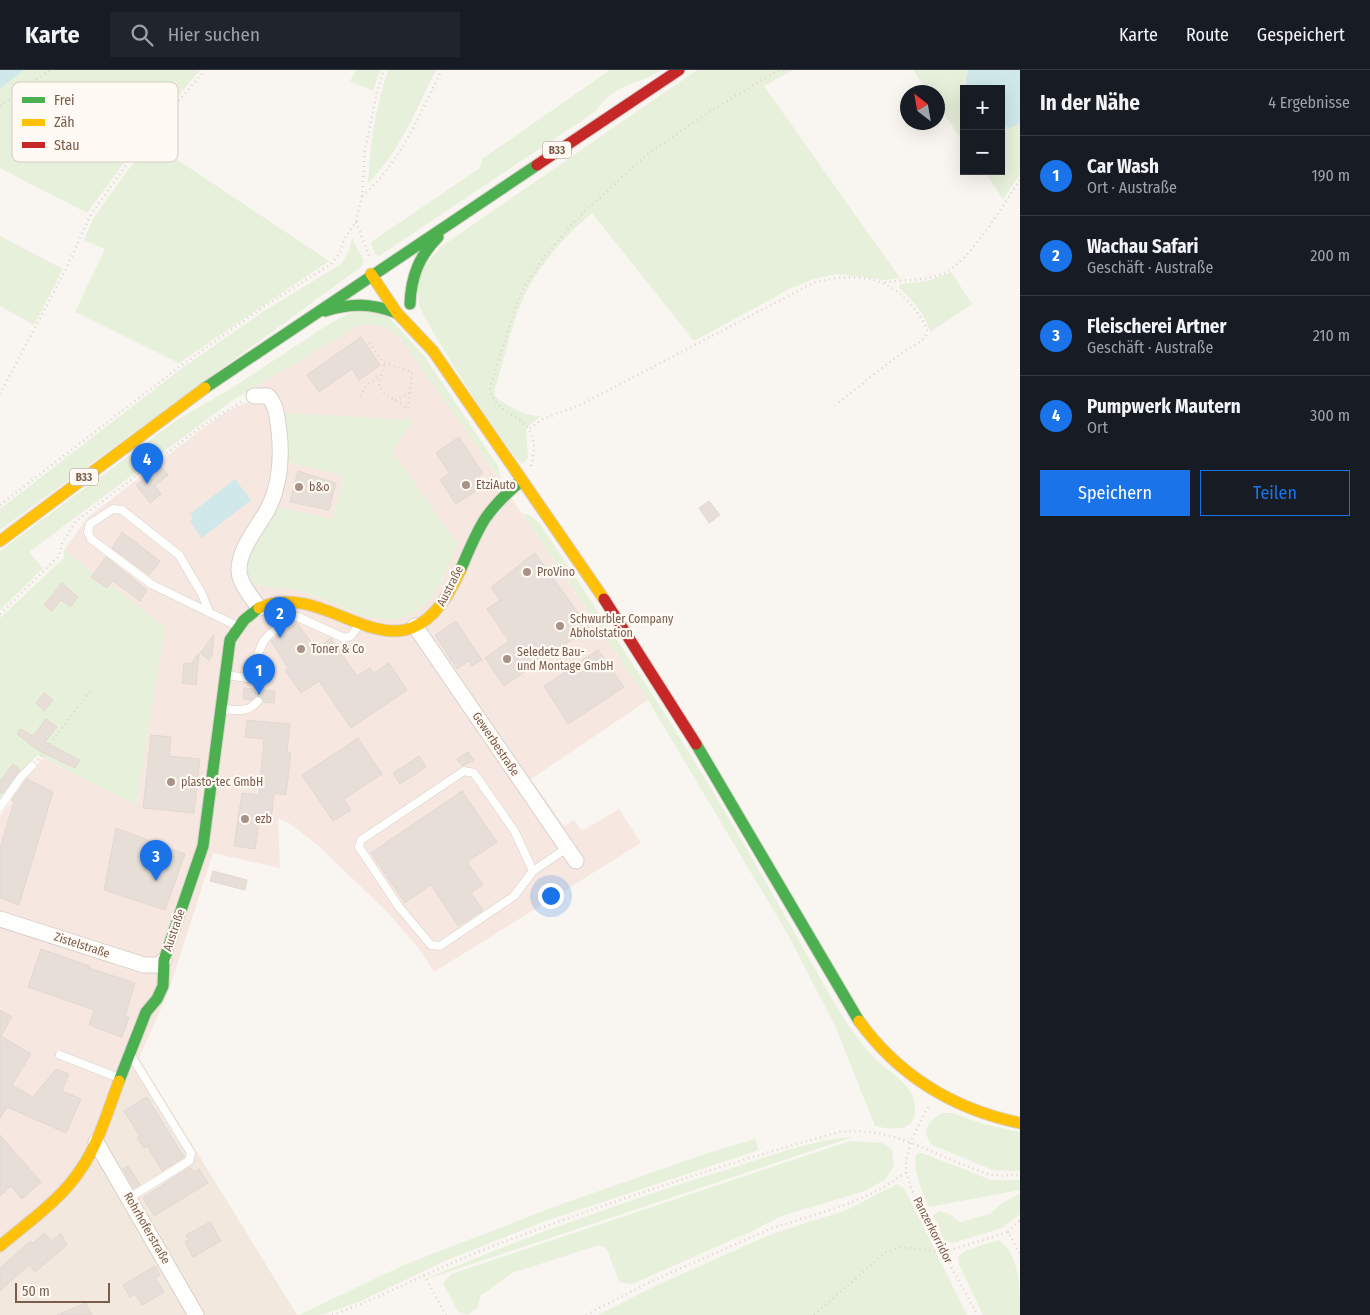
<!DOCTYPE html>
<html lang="de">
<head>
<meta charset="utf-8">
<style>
	body { margin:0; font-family:"Fira Sans Condensed",sans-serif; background:#20242c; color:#f1f3f6 }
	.controls { position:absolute; right:15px; top:15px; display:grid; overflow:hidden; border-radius:0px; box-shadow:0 5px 20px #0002 }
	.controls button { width:45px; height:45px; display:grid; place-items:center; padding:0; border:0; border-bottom:1px solid #363941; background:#171b24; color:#f1f3f6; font:25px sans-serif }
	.compass { position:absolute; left:900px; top:15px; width:45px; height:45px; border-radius:50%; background:#171b24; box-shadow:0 5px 20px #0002; rotate:329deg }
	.scale { position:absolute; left:15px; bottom:12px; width:95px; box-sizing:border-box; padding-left:5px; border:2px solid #7a5c4d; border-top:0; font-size:14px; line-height:18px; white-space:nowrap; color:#7a5c4d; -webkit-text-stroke:4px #fffaf3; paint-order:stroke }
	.you { position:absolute; left:550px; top:825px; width:18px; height:18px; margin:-12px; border:4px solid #fff; border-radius:50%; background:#1a73e8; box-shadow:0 0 0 8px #1a73e833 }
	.badge { display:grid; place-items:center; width:32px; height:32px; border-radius:50%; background:#1a73e8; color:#fff; font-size:16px; font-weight:700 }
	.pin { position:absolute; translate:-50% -41px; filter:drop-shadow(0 1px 2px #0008) }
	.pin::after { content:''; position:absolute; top:26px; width:18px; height:15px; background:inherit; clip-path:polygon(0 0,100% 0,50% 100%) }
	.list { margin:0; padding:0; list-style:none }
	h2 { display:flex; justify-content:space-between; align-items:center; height:65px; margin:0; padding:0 20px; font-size:21px }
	h2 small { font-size:16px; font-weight:400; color:#9ea1a6 }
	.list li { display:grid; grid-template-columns:32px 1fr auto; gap:15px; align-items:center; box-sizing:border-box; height:80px; padding:0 20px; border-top:1px solid #363941 }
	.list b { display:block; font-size:19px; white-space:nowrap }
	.list p { margin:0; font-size:16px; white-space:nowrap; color:#9ea1a6 }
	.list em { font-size:16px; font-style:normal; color:#9ea1a6 }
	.actions { display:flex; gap:10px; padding:15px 20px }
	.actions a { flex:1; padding:11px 0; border:1px solid #1a73e8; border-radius:0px; text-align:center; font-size:18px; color:#1a73e8 }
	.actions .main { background:#1a73e8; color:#fff }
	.icon { flex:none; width:28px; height:28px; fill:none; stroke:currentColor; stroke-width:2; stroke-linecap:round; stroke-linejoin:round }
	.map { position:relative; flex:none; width:1020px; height:1245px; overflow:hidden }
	header { display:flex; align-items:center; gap:30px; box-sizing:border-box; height:70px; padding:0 25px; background:#171b24; border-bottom:1px solid #363941 }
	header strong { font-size:24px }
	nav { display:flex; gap:28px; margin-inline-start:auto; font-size:18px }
	.search { width:350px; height:45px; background:#20242c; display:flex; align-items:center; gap:12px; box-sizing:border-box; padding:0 18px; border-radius:0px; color:#9ea1a6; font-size:19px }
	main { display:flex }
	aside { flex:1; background:#171b24 }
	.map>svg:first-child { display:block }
	.residential { fill:#f2e8de }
	.commercial { fill:#f6e8e1; fill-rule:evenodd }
	.green { fill:#e7f0db }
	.water { fill:#d0e8ea }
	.building { fill:#e6ded7; stroke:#e2d8d2 }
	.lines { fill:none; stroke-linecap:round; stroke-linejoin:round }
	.lane-casing { stroke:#d7d1cb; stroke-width:9 }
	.street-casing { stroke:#d7d1cb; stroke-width:17 }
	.fast-casing { stroke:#d9d2cb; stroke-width:13 }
	.slow-casing { stroke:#d9d2cb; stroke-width:13 }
	.jam-casing { stroke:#d9d2cb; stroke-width:13 }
	.path { stroke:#dcd5d0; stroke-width:2.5; stroke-dasharray:1 4; stroke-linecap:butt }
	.lane { stroke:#fefefd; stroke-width:8 }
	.street { stroke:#fefefd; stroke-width:15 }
	.fast { stroke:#4caf50; stroke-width:11 }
	.slow { stroke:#ffc107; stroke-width:11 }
	.jam { stroke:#c62828; stroke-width:11 }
	.poi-dot { fill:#a69286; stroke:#fffaf3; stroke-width:2 }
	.labels { text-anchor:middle; stroke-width:4.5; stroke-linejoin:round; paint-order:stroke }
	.shield { fill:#fffaf3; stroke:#a28b7f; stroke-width:1 }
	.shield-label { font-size:11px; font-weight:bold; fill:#7a5c4d }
	.poi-label { font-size:12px; fill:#7a5c4d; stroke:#fffaf3; text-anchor:start }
	.street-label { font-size:12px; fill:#7a5c4d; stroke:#fffaf3 }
	.key { fill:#fffaf3; stroke:#d7cbc1; stroke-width:1 }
	.key-label { font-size:14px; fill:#7a5c4d }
</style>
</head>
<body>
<header>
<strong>Karte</strong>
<div class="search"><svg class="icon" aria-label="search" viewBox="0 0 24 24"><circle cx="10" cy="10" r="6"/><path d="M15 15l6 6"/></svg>Hier suchen</div>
<nav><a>Karte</a><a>Route</a><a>Gespeichert</a></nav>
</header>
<main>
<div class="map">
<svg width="1020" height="1245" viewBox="0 0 1020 1245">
	<rect width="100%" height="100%" fill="#f9f5f0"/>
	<!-- residential -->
	<path class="residential" d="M139,988L206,1097L297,1245H0V1166Z"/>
	<!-- commercial -->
	<path class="commercial" d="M374,253L388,258L400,268L419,291L648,630L531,709L564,756L574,750L582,761L619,739L641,773L434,902L420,880L390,845L319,776L289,753L278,748L280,798L213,783L168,923L139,988L75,1095L55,1118L0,1166V746L16,726L24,708L43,688L136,735L165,557L64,480L87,448L214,350L236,337L253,330L254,318L344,264L360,255ZM392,381L457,474L369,547L302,521L280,517L258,516L333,449L344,405L287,392Z"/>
	<!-- green -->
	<path class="green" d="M24,0H200L136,76L87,143L0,98V19Z
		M356,0H380L373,21L350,11Z
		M388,0H436C416,39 400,82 368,113C370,74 376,37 388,0Z
		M610,0H661C634,17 616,12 596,41L379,186L375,184L371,172L480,98L482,89Z
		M697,0H793L764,16L900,208L885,210L836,204L814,209L791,218L694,271L592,143C568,163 545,189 529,216C513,245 505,287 495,319V326C504,335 527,347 541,346L526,358L528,388L522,394C511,388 420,247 419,233C415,203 423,197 442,176Z
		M913,0H968L963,18L964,73L938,35V22H929Z
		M1020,53V104L1003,129L984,101H1001V56L1010,58Z
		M149,71L329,191L179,293L75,242L105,179L84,170L93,149Z
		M0,166L63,199L34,255L0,236Z
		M352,168L364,191L361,197L0,460V439L181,299L264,241L341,194L349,181Z
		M951,202L972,234L930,262C927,245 912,230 899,217L901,214L928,211Z
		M362,239L388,246L425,287L498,396L501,411L400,268C387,257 378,253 360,255L233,330L29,482L43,498L0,540V481L177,350L229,320L329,254L348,244Z
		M283,343L414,350L392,381L457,474C442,516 425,561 369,547C346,541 324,527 301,521C289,518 256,519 250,510C239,493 267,453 275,437L333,449L344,406L287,392Z
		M522,443L531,446L540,454C585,522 631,590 675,660C730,747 780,837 831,927C842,947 855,966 870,983C883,1000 914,1012 915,1036C917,1063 893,1060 875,1056L836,958L787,863L648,630Z
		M64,480L165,557L136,735L38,685L22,701L0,733V548L64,488Z
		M942,1043H953L982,1054L1020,1062V1101L993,1100L932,1075C920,1062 929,1050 942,1043Z
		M853,1067L418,1212C520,1169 624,1131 729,1099C767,1087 813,1069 853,1067Z
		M755,1069L759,1080L545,1151L447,1190L359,1232L321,1245H299L404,1195L562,1134L708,1083Z
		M850,1071L882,1073L892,1079L894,1096L885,1110L862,1122L781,1146L750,1162L632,1214L619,1212L607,1179L599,1175L512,1203L480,1226L478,1237L467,1245L458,1241L443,1214L451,1204Z
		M918,1083H922L991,1110H1020V1120L929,1137C924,1125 909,1093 918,1083Z
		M897,1114L904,1118L967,1245H598L655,1216L772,1164L847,1140Z
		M1020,1124V1144L1002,1158L952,1173L944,1169L933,1145L940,1141L951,1145L960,1152L990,1144L1002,1133Z
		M998,1170C1020,1183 1020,1219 1020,1245H983L959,1194L958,1187L965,1181Z"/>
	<!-- water -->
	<path class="water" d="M0,0H24L0,19Z
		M968,0H1020V53L1010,58L1001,56V19H964Z
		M235,409L251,430L202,468L190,452L193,449L190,444Z"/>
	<!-- building -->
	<path class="building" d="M361,267L380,295L359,310L352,299L319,322L307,305Z
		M459,367L483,403L479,406L485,415L456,434L440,410L449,403L436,383Z
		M161,396L168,405L155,415L161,424L150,433L136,415Z
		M298,401L336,413L329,440L290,432Z
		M709,431L720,445L709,453L699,438Z
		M122,462L160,491L149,505L112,478Z
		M535,483L589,558L504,616L485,588L509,571L487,539L500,530L491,517Z
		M106,487L147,520L140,531L113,511L107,518L91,507Z
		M62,513L78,527L70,537L61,530L52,541L44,535Z
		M456,551L482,590L472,596L469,591L457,599L435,565Z
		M297,553L316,579L331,568L357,606L370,598L374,603L389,593L407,620L351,658L319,611L301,623L285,600L288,598L271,571Z
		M214,565L212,585L209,590L200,583Z
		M598,580L624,617L568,654L544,616Z
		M199,583L196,615L182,613L184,593L191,594Z
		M244,618L253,619L259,625L264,620L275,621L274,633L264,632L259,626L251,630L243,629Z
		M44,623L53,630L44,641L36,633Z
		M46,649L57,657L45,672L80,690L75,698L39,681L17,664L20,659L33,666Z
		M247,650L290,654L287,682L291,683L286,725L274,723L271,752L259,751L255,779L234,776L242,723L259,725L260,711L264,669L245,667Z
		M151,665L171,667L169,686L200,689L194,743L143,738Z
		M358,668L382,704L344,729L351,740L333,751L302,705Z
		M468,682L474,690L462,696L457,689Z
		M419,686L426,697L400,714L393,703Z
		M13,694L20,700L2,724L0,722V711Z
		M27,709L53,722L19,835L0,828V778L14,732L11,730Z
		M462,721L497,772L467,792L483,815L471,823L483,840L458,856L431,815L405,833L371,783Z
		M116,758L185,784L165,840L104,820Z
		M213,801L247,810L245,820L210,811Z
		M41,879L90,896L89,898L135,913L125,946L129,947L122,967L89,955L94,940L28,917Z
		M0,940L12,947L1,966L31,984L12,1015L33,1027L56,999L69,1004L62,1021L81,1029L66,1063L7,1037L0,1048Z
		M147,1027L184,1087L162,1101L147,1076L144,1078L137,1068L140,1066L124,1041Z
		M0,1065L41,1112L22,1129L11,1116L0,1126Z
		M128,1096L140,1115L134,1118L123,1099Z
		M190,1097L194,1102L199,1099L208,1113L154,1146L143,1128Z
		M210,1152L221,1171L193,1187L185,1172L189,1170L186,1165Z
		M44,1163L52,1171L61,1163L67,1175L35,1202L29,1195L0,1221V1198L31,1171L33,1173Z
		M155,1196L160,1205L155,1208L164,1222L142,1235L135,1224L130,1227L123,1215Z
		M86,1233L92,1245H57Z"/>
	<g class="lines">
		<defs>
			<path id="lane" d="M209,542L202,524L179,485L122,440L113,439L90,454L88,462L91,469L151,514L237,556
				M226,605L254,609L259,613V619
				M254,609C260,570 260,569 294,547H298L344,568L351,566L359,555
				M223,639C237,640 248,643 258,631
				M0,737L21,707L32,696
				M533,801L515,762L474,703L464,701L361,770L359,777L399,837L431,875L440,876L514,826L533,801L567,778
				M60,985L119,1008
				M129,1128L189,1091L191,1083L132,987"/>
			<path id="street" d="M254,326H268C277,336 277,347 279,361C282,387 280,415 268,439C258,457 238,480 239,501C240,515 252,527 259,538
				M415,556L576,791
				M0,849L144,895H159L164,890
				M96,1072L196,1245"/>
			<path id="fast" d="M410,234C411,207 419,186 438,167
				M325,241C351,233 371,233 397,243
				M205,318L537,95
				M460,501C479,457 483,443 521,411
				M696,674L859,951
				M119,1011L146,942L157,929L163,916L164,890L203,776L230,570L244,550L259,538"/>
			<path id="slow" d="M371,204L397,243L433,281L604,529
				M0,471L205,318
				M259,538C333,504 402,631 460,501
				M859,951C899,1006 953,1039 1020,1053
				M0,1176C27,1153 61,1130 81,1099C99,1073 108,1040 119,1011"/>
			<path id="jam" d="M537,95L679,0
				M604,529L696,674"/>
		</defs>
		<!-- lane casing -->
		<use href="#lane" class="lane-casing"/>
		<!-- street casing -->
		<use href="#street" class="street-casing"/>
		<!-- fast casing -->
		<use href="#fast" class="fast-casing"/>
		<!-- slow casing -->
		<use href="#slow" class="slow-casing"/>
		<!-- jam casing -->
		<use href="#jam" class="jam-casing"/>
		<!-- path -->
		<path class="path" d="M0,36L50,0
			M362,126C401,93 419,45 442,0
			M356,152L369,186
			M885,212C904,210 928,211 946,202C971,189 1004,134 1020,110
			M369,273L384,293L412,302L408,339L383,322L379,317L384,293
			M0,324L66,199L90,146L138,78L205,0
			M360,326L367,315L381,305
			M395,330L409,324
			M530,358L543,349L582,334L815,212C859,202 892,206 919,245C923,251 929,258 926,265C923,271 914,276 908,279C883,296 860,316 835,335
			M531,396C547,342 493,350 490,318L515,238L526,214L544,187L575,151L645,86L712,40L779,0
			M0,435L179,297L262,238L331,194L340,183L344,169L356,152L362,126L365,80L377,22L384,0
			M0,544L59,486L62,473L76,451L205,354L243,331
			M38,690L90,621
			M928,1037C919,1055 908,1073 906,1094C904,1124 962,1212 977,1245
			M1008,1162L1020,1150
			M424,1205L446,1245
			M332,1245C382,1227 428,1202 478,1182C596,1136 717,1096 839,1062C889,1057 920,1078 964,1095C973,1098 984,1104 993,1105C1002,1106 1011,1105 1020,1105
			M586,1245L652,1211L770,1159L845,1135L879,1120L906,1103
			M814,1245L886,1182L902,1177L944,1182L1008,1162L1020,1184"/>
		<!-- lane -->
		<use href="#lane" class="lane"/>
		<!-- street -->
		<use href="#street" class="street"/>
		<!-- fast -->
		<use href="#fast" class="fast"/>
		<!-- slow -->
		<use href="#slow" class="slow"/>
		<!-- jam -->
		<use href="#jam" class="jam"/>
	</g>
	<!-- markers -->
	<g class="poi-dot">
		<circle cx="466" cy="415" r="5"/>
		<circle cx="299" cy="417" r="5"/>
		<circle cx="527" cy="502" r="5"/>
		<circle cx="560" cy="556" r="5"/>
		<circle cx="301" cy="579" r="5"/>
		<circle cx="507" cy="589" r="5"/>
		<circle cx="171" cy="712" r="5"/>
		<circle cx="245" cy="749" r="5"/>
	</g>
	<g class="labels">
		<!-- shield labels -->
		<g class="shield">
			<rect x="543" y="71.5" width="28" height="17" rx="4"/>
			<rect x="70" y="398.5" width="28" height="17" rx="4"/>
		</g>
		<g class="shield-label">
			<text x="557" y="84">B33</text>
			<text x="84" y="411">B33</text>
		</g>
		<!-- poi labels -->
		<g class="poi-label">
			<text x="476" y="419">EtziAuto</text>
			<text x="309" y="421">b&amp;o</text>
			<text x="537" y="506">ProVino</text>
			<text x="570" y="553">Schwurbler Company<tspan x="570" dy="14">Abholstation</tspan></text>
			<text x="311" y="583">Toner &amp; Co</text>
			<text x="517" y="586">Seledetz Bau-<tspan x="517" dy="14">und Montage GmbH</tspan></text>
			<text x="181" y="716">plasto-tec GmbH</text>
			<text x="255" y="753">ezb</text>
		</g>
		<!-- street labels -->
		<g class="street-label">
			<text transform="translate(450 516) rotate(-63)" y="4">Austraße</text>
			<text transform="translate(496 674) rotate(56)" y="4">Gewerbestraße</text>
			<text transform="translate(174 860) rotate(-71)" y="4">Austraße</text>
			<text transform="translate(82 875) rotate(18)" y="4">Zistelstraße</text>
			<text transform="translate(147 1158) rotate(60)" y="4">Rohrhoferstraße</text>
			<text transform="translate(933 1160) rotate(63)" y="4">Panzerkorridor</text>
		</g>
	</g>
	<!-- legend -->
	<rect x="12" y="12" width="166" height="80" rx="8" class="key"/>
	<rect x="22" y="27" width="23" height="6" fill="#4caf50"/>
	<rect x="22" y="49" width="23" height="7" fill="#ffc107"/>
	<rect x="22" y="72" width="23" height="6" fill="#c62828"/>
	<g class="key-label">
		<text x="54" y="35">Frei</text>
		<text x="54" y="57">Zäh</text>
		<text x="54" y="80">Stau</text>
	</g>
</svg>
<div class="controls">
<button>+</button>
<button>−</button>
</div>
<svg class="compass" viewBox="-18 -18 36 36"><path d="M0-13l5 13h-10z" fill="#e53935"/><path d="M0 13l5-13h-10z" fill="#9ea1a6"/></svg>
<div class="scale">50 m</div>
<div class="you"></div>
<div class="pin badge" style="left:259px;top:625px">1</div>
<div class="pin badge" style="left:280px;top:568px">2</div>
<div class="pin badge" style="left:156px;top:811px">3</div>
<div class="pin badge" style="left:147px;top:414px">4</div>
</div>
<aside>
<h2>In der Nähe<small>4 Ergebnisse</small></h2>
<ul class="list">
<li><span class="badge">1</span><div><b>Car Wash</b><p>Ort · Austraße</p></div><em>190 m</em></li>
<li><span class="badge">2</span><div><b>Wachau Safari</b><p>Geschäft · Austraße</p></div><em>200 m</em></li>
<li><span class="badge">3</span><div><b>Fleischerei Artner</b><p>Geschäft · Austraße</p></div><em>210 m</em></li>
<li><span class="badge">4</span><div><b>Pumpwerk Mautern</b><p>Ort</p></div><em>300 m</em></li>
</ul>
<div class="actions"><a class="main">Speichern</a><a>Teilen</a></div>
</aside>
</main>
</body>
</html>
